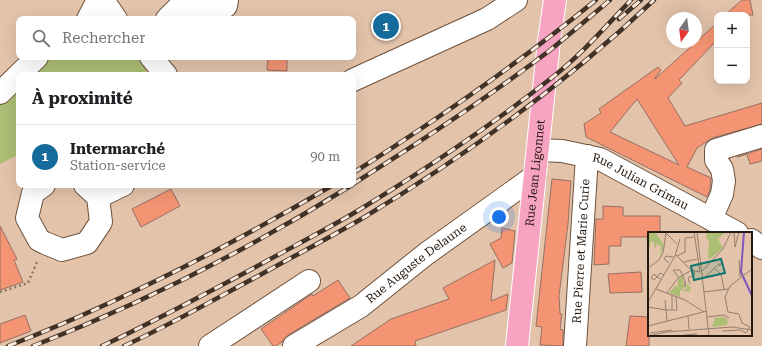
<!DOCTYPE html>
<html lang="fr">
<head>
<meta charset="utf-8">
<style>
	body { margin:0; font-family:"Roboto Serif",serif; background:#f6f6f6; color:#202124 }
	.controls { position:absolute; right:12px; top:12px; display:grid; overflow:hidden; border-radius:8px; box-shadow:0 4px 16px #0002 }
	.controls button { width:36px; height:36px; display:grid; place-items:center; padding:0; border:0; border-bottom:1px solid #e0e0e0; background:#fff; color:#202124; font:20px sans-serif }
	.compass { position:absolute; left:666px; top:12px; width:36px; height:36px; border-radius:50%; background:#fff; box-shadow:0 4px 16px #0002; rotate:194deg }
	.you { position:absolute; left:499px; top:217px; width:14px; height:14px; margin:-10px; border:3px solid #fff; border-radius:50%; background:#1a73e8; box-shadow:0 0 0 6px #1a73e833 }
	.badge { display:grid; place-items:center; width:26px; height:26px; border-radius:50%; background:#156c9c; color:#fff; font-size:13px; font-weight:700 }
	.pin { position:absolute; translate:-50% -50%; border:2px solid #fff; box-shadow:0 1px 4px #0006 }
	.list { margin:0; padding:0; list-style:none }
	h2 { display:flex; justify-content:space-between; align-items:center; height:52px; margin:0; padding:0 16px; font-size:17px }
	h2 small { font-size:13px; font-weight:400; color:#757577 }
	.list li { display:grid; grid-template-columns:26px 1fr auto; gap:12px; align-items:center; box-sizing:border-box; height:64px; padding:0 16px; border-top:1px solid #e0e0e0 }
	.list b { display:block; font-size:15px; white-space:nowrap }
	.list p { margin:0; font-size:13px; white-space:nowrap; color:#757577 }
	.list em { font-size:13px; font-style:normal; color:#757577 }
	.icon { flex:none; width:22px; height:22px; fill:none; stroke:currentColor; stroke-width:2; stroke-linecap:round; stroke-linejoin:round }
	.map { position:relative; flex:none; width:762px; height:346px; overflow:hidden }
	.search { position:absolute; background:#fff; box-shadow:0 4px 16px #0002; left:16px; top:16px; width:340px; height:44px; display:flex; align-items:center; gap:10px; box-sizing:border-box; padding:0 14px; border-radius:8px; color:#757577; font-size:15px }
	.panel { position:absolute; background:#fff; box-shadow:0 4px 16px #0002; left:16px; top:72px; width:340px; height:116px; border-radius:8px }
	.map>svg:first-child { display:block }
	.green { fill:#acbe74 }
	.building { fill:#f49473; stroke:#957064; fill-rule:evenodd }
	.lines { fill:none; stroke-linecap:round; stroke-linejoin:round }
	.minor-casing { stroke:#6f533d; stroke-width:24 }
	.major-casing { stroke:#fff; stroke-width:24 }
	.path { stroke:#8d7664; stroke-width:2.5; stroke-dasharray:2 3; stroke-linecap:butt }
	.minor { stroke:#fff; stroke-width:22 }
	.major { stroke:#f7a3c2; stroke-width:22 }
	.rail-casing { stroke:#413227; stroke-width:4.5 }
	.rail { stroke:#f8e7da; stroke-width:3; stroke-dasharray:9; stroke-linecap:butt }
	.labels { text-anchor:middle; stroke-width:3.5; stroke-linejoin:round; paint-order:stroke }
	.street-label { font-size:12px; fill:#251910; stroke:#f8e7da }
	.inset-river { fill:none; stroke:#8157be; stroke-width:2 }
	.inset-road { fill:none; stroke:#977f6c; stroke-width:1 }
	.view { fill:#0f766e; fill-opacity:0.15; stroke:#0f766e; stroke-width:2 }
	.inset-edge { fill:none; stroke:#251910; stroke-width:2 }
</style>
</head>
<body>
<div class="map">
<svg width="762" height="346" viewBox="0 0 762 346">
	<rect width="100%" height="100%" fill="#e3c3aa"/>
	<!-- green -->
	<path class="green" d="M46,57H140L149,68L142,75H27Z
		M19,83V154L0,164V101Z"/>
	<!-- building -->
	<path class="building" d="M742,0H750L753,15H725Z
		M717,23V40L679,80L682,83L668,98L685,126L762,103V124L712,138L697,148L687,167L711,178L710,190L707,197L586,137L584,124L601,113L599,109L658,67L661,70L655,78V79ZM637,99L679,165L610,132Z
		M268,57H287V71L267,70Z
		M762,149V161L750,164L747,154L737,157Z
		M552,179L571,181L568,224L559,296L560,314H562L560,329L563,330V346L540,345L542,327L536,326Z
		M171,189L180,206L141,227L132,209Z
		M603,206L623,207V216H660V233H649V237H621V246H609V264L594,265L596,219H603Z
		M0,226L17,259L14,260L23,282L0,290Z
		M502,228L515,231L512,263L503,268L490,244L501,238Z
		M495,260L491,301L508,294L506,310L415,341L416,346H351L391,319L449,299L443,288Z
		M641,272L642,292L610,293L608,274Z
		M338,280L350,298L288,335L282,342L276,346H273L261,329L312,294L313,296Z
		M25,315L31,331L0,343V324Z
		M630,316L649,317V346H626Z"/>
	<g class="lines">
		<defs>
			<g id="minor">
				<path d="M103,0L116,19"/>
				<path d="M88,19L98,0"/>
				<path d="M167,19L180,6H226L227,0"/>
				<path d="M151,57L166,75"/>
				<path d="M353,80L487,19L516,0"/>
				<path d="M0,93L37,57"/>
				<path id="s1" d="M538,150L562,151L600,159L737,233"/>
				<path d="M44,185L33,193L27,218L39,240L45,243L62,250L87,243L101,222L98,197L85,185"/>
				<path d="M98,197L123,185"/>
				<path d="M711,219L722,194L724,181L722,169L716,160V150L762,136"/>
				<path d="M751,240L762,248"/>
				<path d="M210,346L309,281"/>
				<path id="s2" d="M294,346L361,306L426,254L535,176"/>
				<path id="s3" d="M575,346L587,156"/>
			</g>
			<g id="major">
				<path id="s4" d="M517,346L549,41L555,0"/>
			</g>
		</defs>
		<!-- minor casing -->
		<use href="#minor" class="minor-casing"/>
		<!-- major casing -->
		<use href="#major" class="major-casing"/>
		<!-- path -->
		<path class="path" d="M0,292L28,283L38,260"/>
		<!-- minor -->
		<use href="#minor" class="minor"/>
		<!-- major -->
		<use href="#major" class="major"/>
		<defs>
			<path id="rail" d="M619,19L641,0
				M353,173C438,119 518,64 596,0
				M353,184C420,142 486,99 549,51C570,34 590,17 610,0
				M8,346C121,302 228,247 333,185
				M33,346C144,303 251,248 352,185
				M102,346C153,322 203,295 252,269C288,249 324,231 359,210C426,169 492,125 554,76C582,54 606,26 631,0
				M124,346C170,325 215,299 260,275C294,256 329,238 363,218C467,155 566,83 654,0"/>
		</defs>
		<!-- rail casing -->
		<use href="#rail" class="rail-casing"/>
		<!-- rail -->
		<use href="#rail" class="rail"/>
	</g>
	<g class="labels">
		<!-- street labels -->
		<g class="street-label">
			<text dy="4" stroke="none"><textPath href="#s4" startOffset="174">Rue Jean Ligonnet</textPath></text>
			<text dy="4" stroke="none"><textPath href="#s1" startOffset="109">Rue Julian Grimau</textPath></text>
			<text dy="4" stroke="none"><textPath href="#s3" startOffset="95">Rue Pierre et Marie Curie</textPath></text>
			<text dy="4" stroke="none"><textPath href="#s2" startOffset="148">Rue Auguste Delaune</textPath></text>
		</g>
	</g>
	<!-- overview -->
	<g transform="translate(648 232)">
		<rect width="104" height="104" fill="#e3c3aa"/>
		<path d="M0,0H7L16,13L12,26L13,14L9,12L7,18L6,9L3,10L0,18ZM59,0H78L70,7L75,16L62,27L60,26L61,11L58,4ZM35,44L36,56L32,57L38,58L39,52L43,56L41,60L32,58V65L21,61L27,54L30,55V47ZM76,85L80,88L79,93L64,95L67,86Z" fill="#acbe74"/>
		<path class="inset-river" d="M96,0L93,40L104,64"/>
		<path class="inset-road" d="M17,0L29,12M46,0L52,40M49,0L61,104M86,0L87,15L91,0M28,23L43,38L52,40M29,24L37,20V6L46,5M91,28L92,45M36,30L49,27M21,31L16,27L18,24L25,25M0,36L11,28L15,21L18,1M67,37L73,42L76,57M54,39L75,17L83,0M31,46L25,38H32L37,49V55V50M13,47L9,45L6,42L3,46L6,48L9,45L12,41L16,43M55,47L71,32H74L71,34M42,52L40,46L47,42L46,39M8,57L37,68L56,80M56,60L80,57M19,61L30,46L44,38M24,63V78M17,68L18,78H29L28,65M0,70L27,24L32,7M0,75L18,78L19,89M80,80L77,65L82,54L104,37M80,80L91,82L94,91L102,95L98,101M40,84L41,97M59,85L76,83L81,86M0,94L59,79M74,99L92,98L98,101M2,101L24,98M36,103L49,102M0,104L18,100L84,95L104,98"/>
		<path class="view" d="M73,27L77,41L46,48L43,34Z"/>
		<rect width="104" height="104" class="inset-edge"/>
	</g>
</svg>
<div class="controls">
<button>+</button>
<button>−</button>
</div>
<svg class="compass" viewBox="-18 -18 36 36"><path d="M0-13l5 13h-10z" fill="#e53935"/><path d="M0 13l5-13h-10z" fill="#757577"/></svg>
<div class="you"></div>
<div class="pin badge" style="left:386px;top:26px">1</div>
<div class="search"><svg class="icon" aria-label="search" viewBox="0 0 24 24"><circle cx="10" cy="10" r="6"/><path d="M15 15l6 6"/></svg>Rechercher</div>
<section class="panel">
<h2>À proximité<small></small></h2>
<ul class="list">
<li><span class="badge">1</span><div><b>Intermarché</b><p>Station-service</p></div><em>90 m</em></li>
</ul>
</section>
</div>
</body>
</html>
